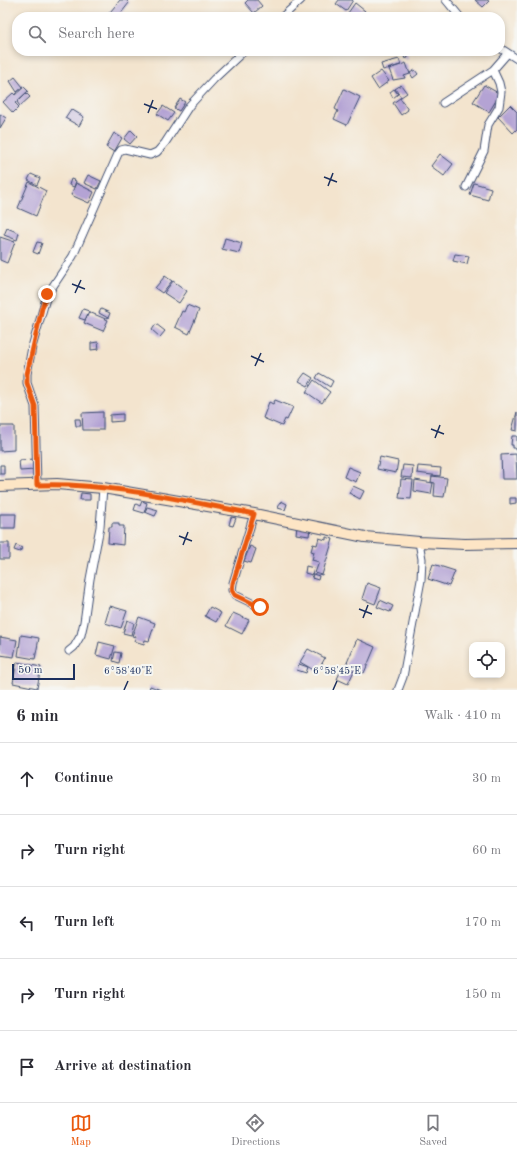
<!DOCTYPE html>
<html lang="en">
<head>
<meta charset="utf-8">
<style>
	body { margin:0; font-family:"Old Standard TT",serif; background:#f2f2f3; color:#2b2b33 }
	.controls { position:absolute; right:12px; bottom:12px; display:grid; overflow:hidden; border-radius:8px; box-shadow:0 2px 6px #0003 }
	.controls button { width:36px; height:36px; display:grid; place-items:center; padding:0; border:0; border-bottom:1px solid #e1e1e2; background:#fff; color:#2b2b33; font:20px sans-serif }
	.scale { position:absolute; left:12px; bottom:10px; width:63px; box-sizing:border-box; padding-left:4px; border:2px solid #1b2f5e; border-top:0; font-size:11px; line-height:14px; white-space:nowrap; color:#1b2f5e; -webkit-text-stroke:3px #f6f6f2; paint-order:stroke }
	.stop { position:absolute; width:12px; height:12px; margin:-9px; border:3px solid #ea580c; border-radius:50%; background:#fff }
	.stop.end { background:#ea580c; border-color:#fff; box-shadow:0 1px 4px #0008 }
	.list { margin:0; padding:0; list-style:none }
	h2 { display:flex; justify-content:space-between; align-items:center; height:52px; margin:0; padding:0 16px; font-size:17px }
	h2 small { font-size:13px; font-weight:400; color:#7c7c81 }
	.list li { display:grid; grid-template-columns:26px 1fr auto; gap:12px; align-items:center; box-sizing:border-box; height:72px; padding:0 16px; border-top:1px solid #e1e1e2 }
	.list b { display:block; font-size:15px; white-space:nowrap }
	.list em { font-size:13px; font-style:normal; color:#7c7c81 }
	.icon { flex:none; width:22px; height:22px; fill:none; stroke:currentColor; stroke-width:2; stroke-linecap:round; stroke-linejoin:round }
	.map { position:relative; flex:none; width:517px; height:690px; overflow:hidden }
	.search { position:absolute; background:#fff; box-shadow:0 2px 6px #0003; left:12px; right:12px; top:12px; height:44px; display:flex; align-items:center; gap:10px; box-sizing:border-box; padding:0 14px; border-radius:16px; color:#7c7c81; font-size:15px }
	.sheet { height:412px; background:#fff }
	nav { display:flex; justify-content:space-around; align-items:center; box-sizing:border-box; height:56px; border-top:1px solid #e1e1e2; background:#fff; font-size:11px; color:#7c7c81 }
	nav a { display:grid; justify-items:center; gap:2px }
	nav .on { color:#ea580c }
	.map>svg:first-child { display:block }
	.building { fill:#b4a3d4 }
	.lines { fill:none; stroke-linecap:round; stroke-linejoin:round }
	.street-casing { stroke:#3b4a6f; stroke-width:9 }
	.secondary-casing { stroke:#3b4a6f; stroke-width:12 }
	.street { stroke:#fff; stroke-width:7 }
	.secondary { stroke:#fde5c5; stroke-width:10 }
	.route { stroke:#ea580c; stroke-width:5 }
	.ticks { fill:none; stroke:#1b2f5e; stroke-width:1.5 }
	.ticks-label { font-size:10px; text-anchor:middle; fill:#1b2f5e; stroke:#f6f6f2; stroke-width:4; stroke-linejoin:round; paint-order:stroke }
</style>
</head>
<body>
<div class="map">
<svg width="517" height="690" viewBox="0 0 517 690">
	<rect width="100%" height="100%" fill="#f6f6f2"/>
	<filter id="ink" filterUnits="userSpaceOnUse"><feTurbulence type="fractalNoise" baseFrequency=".025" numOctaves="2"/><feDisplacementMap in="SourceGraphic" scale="8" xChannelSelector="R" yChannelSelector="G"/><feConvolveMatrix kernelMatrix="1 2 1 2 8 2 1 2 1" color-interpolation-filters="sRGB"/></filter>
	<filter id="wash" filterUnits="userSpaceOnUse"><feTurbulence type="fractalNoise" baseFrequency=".012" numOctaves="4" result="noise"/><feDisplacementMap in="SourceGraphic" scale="16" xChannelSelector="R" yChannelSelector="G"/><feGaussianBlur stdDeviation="0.9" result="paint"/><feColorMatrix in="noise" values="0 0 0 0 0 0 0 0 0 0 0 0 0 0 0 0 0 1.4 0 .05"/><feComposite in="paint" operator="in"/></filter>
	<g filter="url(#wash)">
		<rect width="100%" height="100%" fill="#f3e4ce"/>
		<g id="blocks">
			<!-- building -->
			<path class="building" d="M120,0H126L129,3L118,17H106Z
				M248,0H257L262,6L254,13L245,3Z
				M339,0H353L346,11L336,4Z
				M475,0H487L489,1L483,7Z
				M355,3L365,11L361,17H353L348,13Z
				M402,51H406L408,58L405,59Z
				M399,59L401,65L383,70L381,64Z
				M406,63L410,74L404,76L405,78L393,80L389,69Z
				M415,70L418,74L413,78L410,73Z
				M381,71L389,81L378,89L371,78Z
				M15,77L23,87L17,92L10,81Z
				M401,85L407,93L401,97L395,89Z
				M484,85L500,94L489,112L473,102Z
				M24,87L28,91L15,103L19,107L13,113L3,102L13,93L15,95Z
				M344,89L360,97L347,125L334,119L338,111L335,109Z
				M394,89L398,94L393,98L390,92Z
				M26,93L30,97L20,106L17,102Z
				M400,98L408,110L401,115L393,103Z
				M180,99L185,102L179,111L174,108Z
				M510,105L517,112V129L513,133L498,117Z
				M163,106L174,113L168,121L157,114Z
				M71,109L84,117L79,126L65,118Z
				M0,114L6,118L0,128Z
				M131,130L137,136L130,144L124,139Z
				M114,133L122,138L114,152L106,147Z
				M440,154L453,164L444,176L431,166Z
				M31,174L40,178L37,185L28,180Z
				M88,175L101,181L97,189L84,183Z
				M71,179L76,181L74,187L69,185Z
				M29,182L46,191L36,216L18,208Z
				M76,183L94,192L89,203L71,195Z
				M474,183L491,188L488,200L470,195Z
				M7,228L19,233L17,240L4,235Z
				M0,237L15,242L7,263L0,260Z
				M225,238L242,243L239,253L222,249Z
				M37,242L42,243L38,254L33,252Z
				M455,254L469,256L467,264L453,261Z
				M165,276L172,281L162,293L155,288Z
				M173,281L187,291L179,303L164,293Z
				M187,305L199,310L189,334L175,327L182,311L184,312Z
				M83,309L89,311L85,320L79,318Z
				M101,309L110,313L108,318L99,313Z
				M89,312L108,320L103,331L84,323Z
				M156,324L165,331L160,337L152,330Z
				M98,342L99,349L91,350V343Z
				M305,373L313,378L308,386L299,381Z
				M319,373L333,381L330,387L316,378Z
				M314,380L330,392L322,403L306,392Z
				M275,400L293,407L287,420L285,419L282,426L263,418L269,402L273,404Z
				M103,412V430H83L82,413Z
				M517,412V431L512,430Z
				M123,414V421L110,422V415Z
				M75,419H80L81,426H76Z
				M0,426H14V450L0,451Z
				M512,436H517V451L515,450V448H513V445H511Z
				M516,454L517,479H502L501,455Z
				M380,457L398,461L396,473L377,469Z
				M35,459V470L20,471L19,460Z
				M0,465H4V474H0Z
				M403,465L413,466L412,478L401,477Z
				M418,466L441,468L440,476L417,473Z
				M348,467L360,472L356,482L344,477Z
				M432,476L447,478L444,497L434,496L435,483L431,482Z
				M401,479L413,480L411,499L399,498Z
				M415,480L433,483L431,494L414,491Z
				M353,486L364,491L360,499L349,493Z
				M81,493L90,494V500H80Z
				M510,498H516V503L510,504Z
				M142,501L147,503L144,513L134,510L136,504L140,506Z
				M281,501L287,504L285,510L278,508Z
				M147,507L158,510L155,516L145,512Z
				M0,514H16L15,528H0Z
				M231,517L236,518L233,526L229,525Z
				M112,523H119V526H124L123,545L108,543L109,527H112Z
				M297,526L310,528L309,536L296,534Z
				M326,537L333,539L322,575L315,573L319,562L312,560L314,552L311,551L313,544L317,545L319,538L326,540Z
				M0,543H9V559H0Z
				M16,545L22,548L20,552L14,550Z
				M250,546L256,549L251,563L244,561Z
				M433,564L455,571L449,586L428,579Z
				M306,566L314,568L312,575L305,573Z
				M313,574L319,576L318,580L312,578Z
				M367,583L381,588L375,604L362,599Z
				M380,600L393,606L390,612L377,607Z
				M110,606L127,611L121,628L105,623Z
				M210,607L221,613L216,622L205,616Z
				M233,613L249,620L242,634L226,626Z
				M139,617L155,623L149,641L145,640L144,644L134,641L136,637L132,636Z
				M127,620L134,623L131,635L123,633Z
				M21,635L39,638L35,659L18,656Z
				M0,637L17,640L14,657L0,655Z
				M357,639L375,647L364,673L346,665Z
				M99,642L115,646L111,659L96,655Z
				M308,649L325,658L317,672L300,662Z
				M115,652L121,653L119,663L113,661Z
				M17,662L41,667L37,688L13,683Z
				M299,664L308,667L306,673L297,670Z
				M343,666L354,671L348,684L337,679Z
				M150,686L161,690H149Z"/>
		</g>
	</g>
	<g filter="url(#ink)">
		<use href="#blocks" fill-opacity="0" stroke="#3b4a6f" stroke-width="1"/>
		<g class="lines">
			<defs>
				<path id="street" d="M446,0L460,17
					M282,17L301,0
					M500,48L517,59
					M443,103L493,70L507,54
					M466,187L484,151L488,125L499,107L501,92L499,83L493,70
					M37,485L35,406L27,383V374L32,347L47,295L73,256L118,154L121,150L125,149L150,155L157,152L165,143L189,106L214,79L244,51
					M254,514L233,583L232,590L235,595L260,607
					M69,651L74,647L81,635L84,622L90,579L100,527L103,488
					M398,690L403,677L421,580L422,559L419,542"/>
				<path id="secondary" d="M0,486L57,484L103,488L254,514L365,537L419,542L465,544L517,543"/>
			</defs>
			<!-- street casing -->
			<use href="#street" class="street-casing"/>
			<!-- secondary casing -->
			<use href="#secondary" class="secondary-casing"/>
			<!-- street -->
			<use href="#street" class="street"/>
			<!-- secondary -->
			<use href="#secondary" class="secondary"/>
		</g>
	</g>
	<g class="lines" filter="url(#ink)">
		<!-- route -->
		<path class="route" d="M47,294L42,308L27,374V383L35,406L37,485C108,482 184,501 254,514L233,583L232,590L235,595L260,607"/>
	</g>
	<!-- ticks -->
	<path class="ticks" d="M144,104L157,109M148,113L153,100M324,177L337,182M328,186L333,173M72,284L85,289M75,293L81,280M251,356L264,362M255,366L261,353M431,429L444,434M435,438L440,425M179,536L192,541M183,545L188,532M359,609L372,614M363,618L368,605M124,690L128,681M333,690L337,681"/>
	<g class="ticks-label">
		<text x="128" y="674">6°58'40"E</text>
		<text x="337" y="674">6°58'45"E</text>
	</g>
</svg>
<div class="controls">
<button><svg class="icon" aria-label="locate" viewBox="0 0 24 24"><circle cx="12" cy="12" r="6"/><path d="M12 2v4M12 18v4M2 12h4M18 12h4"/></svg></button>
</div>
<div class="scale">50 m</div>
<div class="stop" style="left:260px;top:607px"></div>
<div class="stop end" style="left:47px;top:294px"></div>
<div class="search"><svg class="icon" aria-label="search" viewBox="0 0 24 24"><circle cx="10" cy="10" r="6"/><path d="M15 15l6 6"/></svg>Search here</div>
</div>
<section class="sheet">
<h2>6 min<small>Walk · 410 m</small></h2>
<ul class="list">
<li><svg class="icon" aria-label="ahead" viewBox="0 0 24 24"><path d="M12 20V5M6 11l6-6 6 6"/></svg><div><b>Continue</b></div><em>30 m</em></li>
<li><svg class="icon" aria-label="right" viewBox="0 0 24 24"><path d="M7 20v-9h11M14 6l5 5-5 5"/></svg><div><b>Turn right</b></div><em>60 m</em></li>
<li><svg class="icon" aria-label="left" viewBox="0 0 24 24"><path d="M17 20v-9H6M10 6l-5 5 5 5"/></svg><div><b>Turn left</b></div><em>170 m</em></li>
<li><svg class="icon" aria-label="right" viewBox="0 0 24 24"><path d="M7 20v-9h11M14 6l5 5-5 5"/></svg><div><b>Turn right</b></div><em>150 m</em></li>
<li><svg class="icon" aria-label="arrive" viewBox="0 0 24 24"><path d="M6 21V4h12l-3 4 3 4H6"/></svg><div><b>Arrive at destination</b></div></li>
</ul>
</section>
<nav>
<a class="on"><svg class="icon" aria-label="map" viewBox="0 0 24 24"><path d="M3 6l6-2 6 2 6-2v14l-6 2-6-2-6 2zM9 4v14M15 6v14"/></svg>Map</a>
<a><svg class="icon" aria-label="directions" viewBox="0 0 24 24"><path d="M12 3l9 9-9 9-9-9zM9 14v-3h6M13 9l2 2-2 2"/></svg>Directions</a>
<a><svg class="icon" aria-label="saved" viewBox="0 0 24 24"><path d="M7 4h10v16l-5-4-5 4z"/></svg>Saved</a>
</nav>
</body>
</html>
